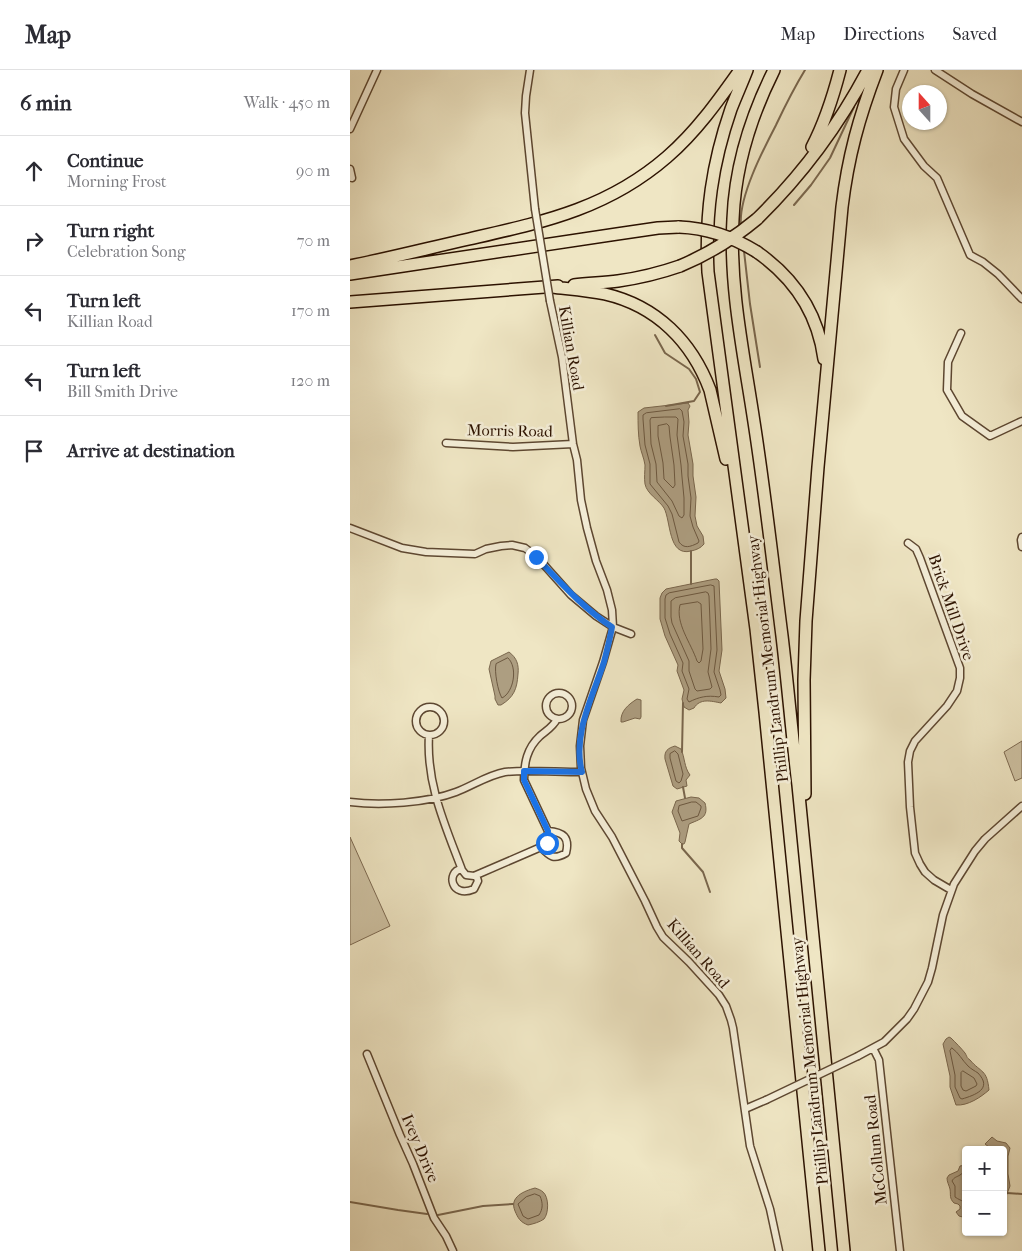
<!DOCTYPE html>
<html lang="en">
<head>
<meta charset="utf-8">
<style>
	body { margin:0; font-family:"IM FELL French Canon",serif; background:#f2f2f3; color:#2b2b33 }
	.controls { position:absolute; right:15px; bottom:15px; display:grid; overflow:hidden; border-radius:5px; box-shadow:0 1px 4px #0004 }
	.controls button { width:45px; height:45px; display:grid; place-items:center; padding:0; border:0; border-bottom:1px solid #e1e1e2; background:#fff; color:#2b2b33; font:25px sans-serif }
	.compass { position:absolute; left:552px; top:15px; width:45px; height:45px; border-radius:50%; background:#fff; box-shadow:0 1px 4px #0004; rotate:339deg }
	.stop { position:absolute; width:15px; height:15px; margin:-11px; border:4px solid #1a73e8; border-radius:50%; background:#fff }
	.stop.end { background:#1a73e8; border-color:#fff; box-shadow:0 1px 5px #0008 }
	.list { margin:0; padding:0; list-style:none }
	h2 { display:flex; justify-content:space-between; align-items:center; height:65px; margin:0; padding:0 20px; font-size:21px }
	h2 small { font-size:16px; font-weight:400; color:#7c7c81 }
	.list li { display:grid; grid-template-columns:32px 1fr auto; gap:15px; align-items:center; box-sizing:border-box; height:70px; padding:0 20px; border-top:1px solid #e1e1e2 }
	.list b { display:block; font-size:19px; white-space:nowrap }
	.list p { margin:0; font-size:16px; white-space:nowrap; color:#7c7c81 }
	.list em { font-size:16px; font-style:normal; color:#7c7c81 }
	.icon { flex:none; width:28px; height:28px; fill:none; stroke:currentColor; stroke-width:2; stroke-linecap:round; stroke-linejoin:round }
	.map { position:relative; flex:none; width:672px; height:1181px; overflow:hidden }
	header { display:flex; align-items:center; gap:30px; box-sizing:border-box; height:70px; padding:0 25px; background:#fff; border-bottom:1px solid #e1e1e2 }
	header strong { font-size:24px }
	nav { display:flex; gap:28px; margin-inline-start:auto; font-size:18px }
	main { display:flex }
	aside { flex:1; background:#fff }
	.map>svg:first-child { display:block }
	.green { fill:#cec2a3; stroke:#7d6a52 }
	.water { fill:#ad9e81; stroke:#79664d }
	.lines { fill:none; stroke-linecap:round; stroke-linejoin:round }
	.shore { stroke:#6c5840; stroke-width:1 }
	.stream { stroke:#79664d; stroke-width:2 }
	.street-casing { stroke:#5d4731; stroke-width:9 }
	.highway-casing { stroke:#2c1200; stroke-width:14 }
	.street { stroke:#f5efd9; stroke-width:6 }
	.highway { stroke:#efe6c4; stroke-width:11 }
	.street-bridge-casing { stroke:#5d4731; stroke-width:9; stroke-linecap:butt }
	.highway-bridge-casing { stroke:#2c1200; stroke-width:14; stroke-linecap:butt }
	.street-bridge { stroke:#f5efd9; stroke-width:6 }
	.highway-bridge { stroke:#efe6c4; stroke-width:11 }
	.route { stroke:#1a73e8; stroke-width:6 }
	.labels { text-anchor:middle; stroke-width:5; stroke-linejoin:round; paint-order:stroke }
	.street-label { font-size:16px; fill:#2c1200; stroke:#f5efd9 }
</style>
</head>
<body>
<header>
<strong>Map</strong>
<nav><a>Map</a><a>Directions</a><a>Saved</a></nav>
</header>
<main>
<aside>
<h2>6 min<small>Walk · 450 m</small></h2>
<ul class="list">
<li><svg class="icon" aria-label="ahead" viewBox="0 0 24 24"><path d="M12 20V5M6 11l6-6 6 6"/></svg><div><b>Continue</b><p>Morning Frost</p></div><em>90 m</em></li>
<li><svg class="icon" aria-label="right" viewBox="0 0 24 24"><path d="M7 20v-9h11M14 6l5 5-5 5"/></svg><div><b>Turn right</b><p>Celebration Song</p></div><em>70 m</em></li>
<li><svg class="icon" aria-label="left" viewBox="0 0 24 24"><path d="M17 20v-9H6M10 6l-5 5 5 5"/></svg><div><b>Turn left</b><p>Killian Road</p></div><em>170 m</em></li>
<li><svg class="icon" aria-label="left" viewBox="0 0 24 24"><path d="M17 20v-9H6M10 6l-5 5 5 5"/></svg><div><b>Turn left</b><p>Bill Smith Drive</p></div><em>120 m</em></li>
<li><svg class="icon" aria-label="arrive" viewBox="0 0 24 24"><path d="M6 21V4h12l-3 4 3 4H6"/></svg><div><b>Arrive at destination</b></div></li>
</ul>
</aside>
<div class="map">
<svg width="672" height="1181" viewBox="0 0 672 1181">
	<rect width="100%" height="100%" fill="#efe6c4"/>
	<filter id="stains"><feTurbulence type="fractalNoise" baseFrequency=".004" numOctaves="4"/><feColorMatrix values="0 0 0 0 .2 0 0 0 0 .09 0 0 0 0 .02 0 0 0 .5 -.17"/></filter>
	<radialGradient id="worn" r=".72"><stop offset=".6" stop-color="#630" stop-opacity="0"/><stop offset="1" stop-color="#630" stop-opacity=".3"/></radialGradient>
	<!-- green -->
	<path class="green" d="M672,671V708L665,711L654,682Z
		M0,767L40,856L0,875Z"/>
	<!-- water -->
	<path class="water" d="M338,333L340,336L338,340L339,352L338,365L343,394V406L346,427L345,446L347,456L353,466L354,474C351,478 346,480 341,481C318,487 321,451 314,438C309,430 297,424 295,414C294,408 295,401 295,395C294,388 291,382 290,376C288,365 288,353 288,342L294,338Z
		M365,509H367L369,511L372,580L369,601L375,619L376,628L371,633C361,631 350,628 344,638L339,640L334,637L332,629L334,620L327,601L328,595L315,566L310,549V528L312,523L316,519Z
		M159,582C167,588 169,595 168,604C167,619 164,627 151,635H148L145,629V626L139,599L141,591Z
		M287,629L291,630V647L290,649L285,648L273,652H271C270,641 279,634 287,629Z
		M325,676L331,679C335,688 334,697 340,705L336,710L337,716L327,719L323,716L315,689C314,681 318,678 325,676Z
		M341,727L349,728L355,733C359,748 350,749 339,754L335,772L334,774H332L329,771L330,763L322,742L326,731Z
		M599,967L601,968C606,973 611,978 615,983C618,988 616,987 620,990C631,1003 637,999 639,1020C631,1027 618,1036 606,1035L600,1017V1006L593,974L596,969Z
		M642,1067L647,1071L656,1073L660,1078L658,1086V1104L660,1116L653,1134V1080H640L639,1077L635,1074Z
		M616,1095V1148L609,1146L606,1142L610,1139V1136L608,1134L604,1133C599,1128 601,1125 600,1119C599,1115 597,1112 597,1108L599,1105L608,1101L610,1096Z
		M185,1118C188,1119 191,1120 193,1122C199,1127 199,1143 194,1149C190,1152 183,1154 178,1155C170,1152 168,1148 165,1141C159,1127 174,1121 185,1118Z"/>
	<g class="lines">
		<!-- shore -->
		<path class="shore" d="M330,339L332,341L334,352L333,366L338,394V406L341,428L340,446L343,457L349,471L348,473C340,477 334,479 329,472L322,444L318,436L300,414V394L295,375L293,349V345L296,343Z
			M315,347H326L328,349L327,365L331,395L332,407L334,428V445L332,448L329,446L322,431L307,412L306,394L301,374L300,350L301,348Z
			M317,354L319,356L320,367L324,395L325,415L323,418L314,409L313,393L308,366V356Z
			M361,515L364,516L367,580L364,602L370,620L371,625L369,627C357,625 349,627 339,632L337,629L339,619L332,601L333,593L320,564L315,548V529L316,525L319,523Z
			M356,522L358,523L359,526L361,579L358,602L362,617L360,619L347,621L345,619L339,601V591L322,553L321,547V531L325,528Z
			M348,532L351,534L353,579L351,591L349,593L347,591C341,573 325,553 330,535Z
			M158,588C168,597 164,622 152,628C148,622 144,601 146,594Z
			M325,681L328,684L333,704L331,711L329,713L326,711L320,688V684Z
			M342,732H346L351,736V738L348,746L332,751L328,741L329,736Z
			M602,978C609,983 612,990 618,996C621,999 625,1001 628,1003C643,1019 625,1025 612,1029L610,1028L605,1017V1005L600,981Z
			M613,1001L624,1008L627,1014L626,1016L616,1021L613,1020L611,1016V1003Z
			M616,1101C613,1102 613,1103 610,1105C607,1107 604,1107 602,1111L605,1116V1127C612,1132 617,1130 614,1141L616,1143
			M185,1124L190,1126C193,1133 193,1139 189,1145L178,1149L173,1146L168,1134L176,1127Z"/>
		<!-- stream -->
		<path class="stream" d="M444,135L461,115L480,88L504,37
			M391,156C388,128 413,80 426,55C435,36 444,18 455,0
			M394,181L400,234L410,297
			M305,265L315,283L339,299L346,309L350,322L344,331L316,336
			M341,514V481
			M332,682L333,633
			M333,717L335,728
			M332,774V778L353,802L360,822
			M657,1123L672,1124
			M0,1132L48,1140L77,1144
			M88,1145L133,1136L163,1134"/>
		<defs>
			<path id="street" d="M180,0L176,26L175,43L185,139
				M554,0L546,19L544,37L554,69L574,96L587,108L620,185L633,192L648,204L672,229
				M585,0L622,24L672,52
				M0,59L27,0
				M0,99L2,108
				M200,231L212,287L223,374L227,390L231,430L237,458L246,491L257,520L262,540L263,557L253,592L233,650L230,676L231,698L236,719L245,741L262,767L295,831L307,857L313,867L339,892L369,925L376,936L381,950L383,958L400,1076L420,1139L429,1181
				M611,263L598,292L597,320L612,346L640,366L672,351
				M96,373L163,377L223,374
				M0,458L52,478L76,482L125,484L136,479L151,476L162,475L175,478L187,487L221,525L246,546L263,557L281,564
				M672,467L671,470L672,477
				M558,473L566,479L570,488L610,598V608L607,621L597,636L565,671L560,681L558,692L560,737L565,783L570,794L575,802L584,810L601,820
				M196 636a13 13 0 1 1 26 0a13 13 0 1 1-26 0Z
				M66 651a14 14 0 1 1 28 0a14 14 0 1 1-28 0Z
				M79,665C76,714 95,755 112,800L116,805L124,806L191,777L197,773L198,761L174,710C174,693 177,678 190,666C197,660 203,657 207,649
				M0,732C31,736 77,733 106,722C122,716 138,705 155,702C163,701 171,701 178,701C196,701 214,702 232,702
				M191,777C200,787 204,790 216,783C220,767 213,762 198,761
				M111,799C96,802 101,829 124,819L128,811L126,805
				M523,978L529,990L550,1181
				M17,984L50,1065L63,1094L84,1148L96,1166L103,1181
				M508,986L534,972L557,949L564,939L578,912L582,898L593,845L604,814L625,781L635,769L672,736
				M395,1039L416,1030"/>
			<path id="highway" d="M397,0C392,13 386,26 381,39C362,94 355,144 358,202L406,559L415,642L469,1181
				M424,0C401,46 385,97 383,149C379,217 394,285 404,352C415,423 423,495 432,566C438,616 442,666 448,715C464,870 478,1026 494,1181
				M462,77C475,52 483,27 490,0
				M407,149C451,106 489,55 518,0
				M407,182C444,208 468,244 474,289
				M0,196C40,188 79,178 119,169C193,152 257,139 317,87C346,62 368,31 390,0
				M0,204L267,164L308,158L329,157
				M224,215C238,213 253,213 268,211C289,208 310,203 330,196
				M202,217C219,219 237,220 255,224C307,236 342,272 360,320L376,389
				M0,232L208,216
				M455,724L454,610L456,551L468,397L492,137C498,87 509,47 527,0"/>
		</defs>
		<!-- street casing -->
		<use href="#street" class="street-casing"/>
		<!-- highway casing -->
		<use href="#highway" class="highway-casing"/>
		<!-- street -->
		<use href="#street" class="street"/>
		<!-- highway -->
		<use href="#highway" class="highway"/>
		<defs>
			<path id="street-bridge" d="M185,139L200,231
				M416,1030L508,986"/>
			<path id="highway-bridge" d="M329,157C358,158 383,167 407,182
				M330,196C359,184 383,169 407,149"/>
		</defs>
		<!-- street-bridge casing -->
		<use href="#street-bridge" class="street-bridge-casing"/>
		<!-- highway-bridge casing -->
		<use href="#highway-bridge" class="highway-bridge-casing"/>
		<!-- street-bridge -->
		<use href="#street-bridge" class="street-bridge"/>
		<!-- highway-bridge -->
		<use href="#highway-bridge" class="highway-bridge"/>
	</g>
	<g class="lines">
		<!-- route -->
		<path class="route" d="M186,487C211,513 233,538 262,557C260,569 257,580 254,592C243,626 222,665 232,702L174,701V710L198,761L197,773"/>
	</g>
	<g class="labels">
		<!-- street labels -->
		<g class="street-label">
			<text transform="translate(222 278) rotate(80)" y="6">Killian Road</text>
			<text transform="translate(160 360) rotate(1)" y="6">Morris Road</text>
			<text transform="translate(602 537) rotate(71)" y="6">Brick Mill Drive</text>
			<text transform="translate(417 589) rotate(-97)" y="6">Phillip Landrum Memorial Highway</text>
			<text transform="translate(349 883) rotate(49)" y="6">Killian Road</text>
			<text transform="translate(459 991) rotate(-96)" y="6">Phillip Landrum Memorial Highway</text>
			<text transform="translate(71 1078) rotate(67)" y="6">Ivey Drive</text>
			<text transform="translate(525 1080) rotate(-96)" y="6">McCollum Road</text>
		</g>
	</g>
	<rect width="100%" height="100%" filter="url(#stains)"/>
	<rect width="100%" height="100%" fill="url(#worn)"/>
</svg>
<div class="controls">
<button>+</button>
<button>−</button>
</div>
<svg class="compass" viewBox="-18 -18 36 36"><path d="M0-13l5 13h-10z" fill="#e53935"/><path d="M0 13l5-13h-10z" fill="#7c7c81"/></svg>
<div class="stop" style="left:197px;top:773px"></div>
<div class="stop end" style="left:186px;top:487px"></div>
</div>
</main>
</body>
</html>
